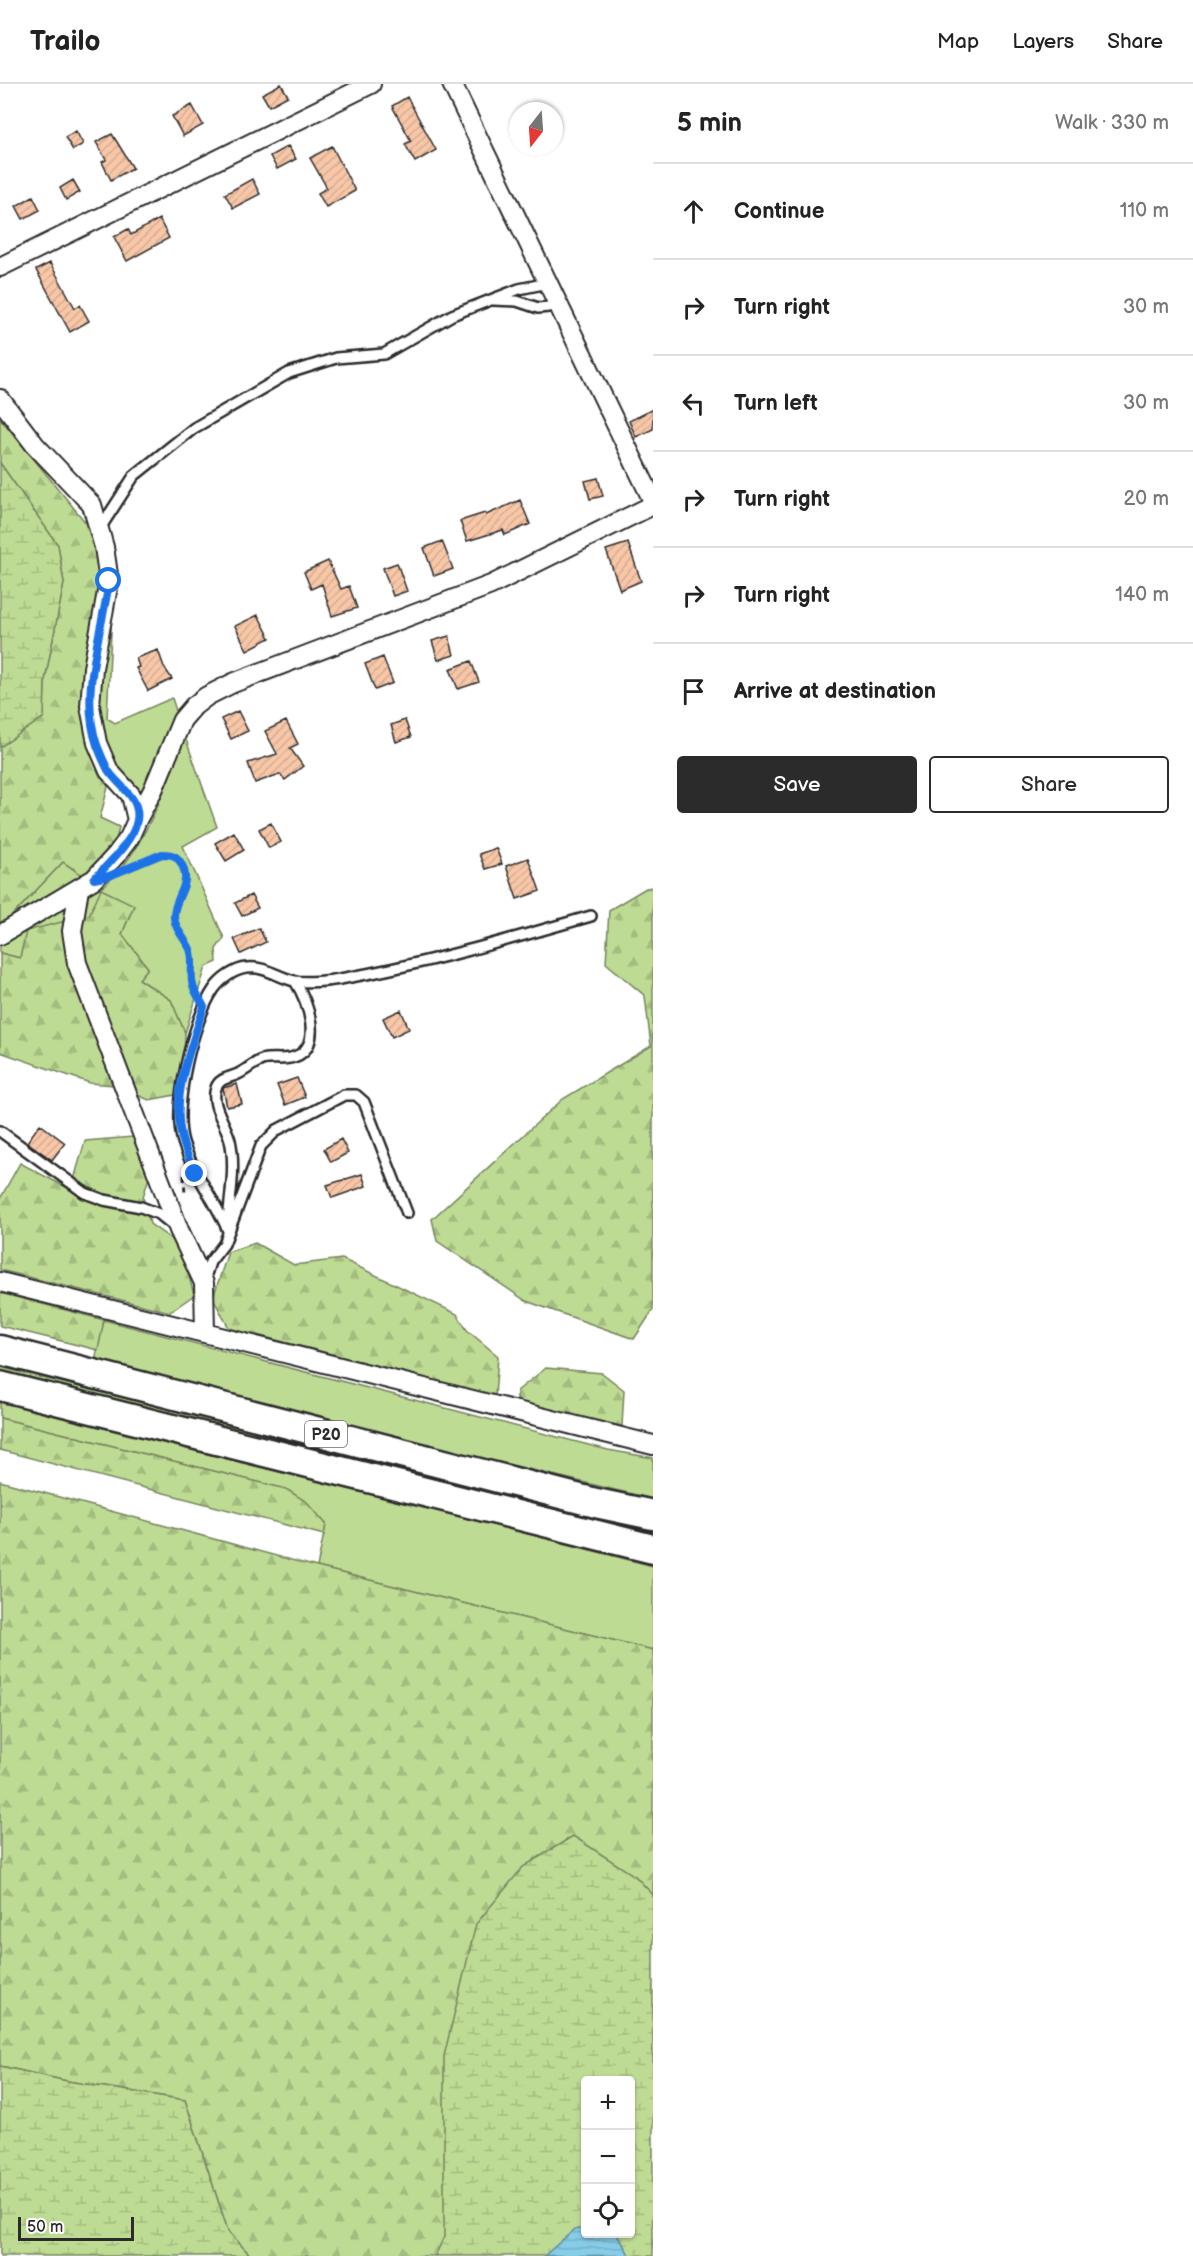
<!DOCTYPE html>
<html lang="en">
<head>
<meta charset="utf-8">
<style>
	body { margin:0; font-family:"Balsamiq Sans",sans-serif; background:#f6f6f6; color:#222 }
	.controls { position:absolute; right:18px; bottom:18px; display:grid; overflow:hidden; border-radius:6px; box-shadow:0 2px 4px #0004 }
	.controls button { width:54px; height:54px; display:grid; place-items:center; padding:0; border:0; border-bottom:2px solid #e0e0e0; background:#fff; color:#222; font:30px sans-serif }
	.compass { position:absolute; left:509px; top:18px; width:54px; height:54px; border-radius:50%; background:#fff; box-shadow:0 2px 4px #0004; rotate:197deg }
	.scale { position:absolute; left:18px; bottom:15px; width:116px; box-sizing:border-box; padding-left:6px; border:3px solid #2b2b2b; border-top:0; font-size:16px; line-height:21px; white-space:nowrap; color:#2b2b2b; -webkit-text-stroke:4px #fff; paint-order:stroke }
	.stop { position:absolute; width:18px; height:18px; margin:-14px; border:4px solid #1a73e8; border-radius:50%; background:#fff }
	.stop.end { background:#1a73e8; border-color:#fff; box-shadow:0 2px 6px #0008 }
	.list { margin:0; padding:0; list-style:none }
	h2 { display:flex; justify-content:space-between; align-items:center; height:78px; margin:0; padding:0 24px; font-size:26px }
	h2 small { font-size:20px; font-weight:400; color:#767676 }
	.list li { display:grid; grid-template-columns:39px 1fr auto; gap:18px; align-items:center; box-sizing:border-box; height:96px; padding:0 24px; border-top:2px solid #e0e0e0 }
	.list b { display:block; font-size:22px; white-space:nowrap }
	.list em { font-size:20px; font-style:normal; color:#767676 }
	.actions { display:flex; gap:12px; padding:18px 24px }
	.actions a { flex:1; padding:14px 0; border:2px solid #2b2b2b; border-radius:6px; text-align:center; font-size:21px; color:#2b2b2b }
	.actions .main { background:#2b2b2b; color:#fff }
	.icon { flex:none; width:33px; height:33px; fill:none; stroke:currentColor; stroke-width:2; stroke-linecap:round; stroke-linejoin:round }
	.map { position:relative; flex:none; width:653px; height:2172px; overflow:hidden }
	header { display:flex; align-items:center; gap:36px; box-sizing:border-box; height:84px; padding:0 30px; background:#fff; border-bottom:2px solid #e0e0e0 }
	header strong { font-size:28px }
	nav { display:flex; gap:33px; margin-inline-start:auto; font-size:21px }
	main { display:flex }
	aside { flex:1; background:#fff }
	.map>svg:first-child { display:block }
	.grass { fill:#bedb93; stroke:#74835f; stroke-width:1.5 }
	.forest { fill:url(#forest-firs); stroke:#74835f; stroke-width:1.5 }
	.wetland { fill:url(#wetland-marsh); stroke:#74835f; stroke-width:1.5; fill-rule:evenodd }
	.water { fill:url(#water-rules); stroke:#628c9c; stroke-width:1.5 }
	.building { fill:url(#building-hatch); stroke:#2b2b2b; stroke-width:1.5 }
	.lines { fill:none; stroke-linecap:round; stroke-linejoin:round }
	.service-casing { stroke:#2b2b2b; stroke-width:14 }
	.minor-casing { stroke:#2b2b2b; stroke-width:22 }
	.primary-casing { stroke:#2b2b2b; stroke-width:33 }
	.path { stroke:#2b2b2b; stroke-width:3; stroke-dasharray:6 4.5; stroke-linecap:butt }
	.service { stroke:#fff; stroke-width:9 }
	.minor { stroke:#fff; stroke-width:18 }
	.primary { stroke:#fff; stroke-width:28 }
	.route { stroke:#1a73e8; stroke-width:8 }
	.labels { text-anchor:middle; stroke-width:5; stroke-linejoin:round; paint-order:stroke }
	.shield { fill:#fff; stroke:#6b6b6b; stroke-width:1.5 }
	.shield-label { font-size:16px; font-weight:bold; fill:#2b2b2b }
</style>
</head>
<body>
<header>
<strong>Trailo</strong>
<nav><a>Map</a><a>Layers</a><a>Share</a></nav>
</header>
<main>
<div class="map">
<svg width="653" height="2172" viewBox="0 0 653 2172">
	<defs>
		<pattern id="forest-firs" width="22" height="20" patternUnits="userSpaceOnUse" patternTransform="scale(1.5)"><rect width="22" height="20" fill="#bedb93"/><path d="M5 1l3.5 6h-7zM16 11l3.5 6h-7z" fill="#a3bc7f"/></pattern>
		<pattern id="wetland-marsh" width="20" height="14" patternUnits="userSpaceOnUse" patternTransform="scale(1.5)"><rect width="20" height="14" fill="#bedb93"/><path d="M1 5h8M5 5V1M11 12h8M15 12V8" fill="none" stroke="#a3bc7f"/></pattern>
		<pattern id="water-rules" width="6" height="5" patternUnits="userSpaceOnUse" patternTransform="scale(1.5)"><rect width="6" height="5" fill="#86cde8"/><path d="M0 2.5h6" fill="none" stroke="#74b0c7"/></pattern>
		<pattern id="building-hatch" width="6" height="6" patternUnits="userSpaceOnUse" patternTransform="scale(1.5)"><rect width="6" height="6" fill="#f8c7a8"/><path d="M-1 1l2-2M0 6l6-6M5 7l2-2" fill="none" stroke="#d5ab91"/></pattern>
	</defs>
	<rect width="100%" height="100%" fill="#fff"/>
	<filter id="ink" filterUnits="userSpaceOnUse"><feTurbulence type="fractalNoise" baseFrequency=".0167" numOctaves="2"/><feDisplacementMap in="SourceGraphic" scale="12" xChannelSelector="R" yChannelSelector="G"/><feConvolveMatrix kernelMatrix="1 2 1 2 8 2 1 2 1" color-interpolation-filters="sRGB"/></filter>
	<g filter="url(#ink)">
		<!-- grass -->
		<path class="grass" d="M113,505L107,634L115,639L172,614L178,633L145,709L140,710L111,678L101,655L97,585Z
			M185,653L217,743L183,762L224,854L216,865L217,878L206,883L185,949L171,916L139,895L148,884L122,850L134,821L27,847L20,874L0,869V838L8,836L63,778L101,805C109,797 117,789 124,781C152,744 168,696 185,653Z
			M104,1236L608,1366L653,1374V1415L94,1281Z
			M0,1283L653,1446V1457L0,1294Z
			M0,1315L653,1482V1566L317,1483L326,1440L286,1405L0,1334Z"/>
		<!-- forest -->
		<path class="forest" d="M0,334L96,451L105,496L90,665L108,703L100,734L119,743L114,766L87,794L63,778L8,836L0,838V663L44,633L45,596L64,499L58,461L0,379Z
			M653,803V1226L634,1255L526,1217L437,1157L432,1135L563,1015L651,962L645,912L606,879L609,826L646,804Z
			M101,805L134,821L122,850L148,884L139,895L171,916L185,949L184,977L175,1011L149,1016L114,1001L90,999L0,968V869L20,874L26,847L89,831Z
			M133,1053L150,1090L143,1113L150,1140L181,1162L194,1211L170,1228L0,1186V1115L20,1079L71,1106L85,1057Z
			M255,1159L294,1181L342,1175L457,1230L467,1246L498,1272L495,1312L229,1244L213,1214L228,1168Z
			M0,1209L104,1236L98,1266L0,1242Z
			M546,1284L602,1289L624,1306L622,1342L517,1319V1307Z
			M0,1334L286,1405L307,1418L326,1440L324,1451L0,1366Z
			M0,1397L317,1483L653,1566V1811L635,1792L435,2172H251L228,2147L185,2016L67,1997L0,1982Z"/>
		<!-- wetland -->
		<path class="wetland" d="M0,379L58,461L64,499L45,596L44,633L0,663Z
			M573,1752L635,1792L653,1811V2172H435L444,2153V1972L476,1840L523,1783ZM586,1996H630V2150H586Z
			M0,1982L67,1997L185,2016L228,2147L251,2172H0Z"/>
		<!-- water -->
		<path class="water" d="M585,2144L586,2150H617L630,2172H544L574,2146Z"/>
		<!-- building -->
		<path class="building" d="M281,0L288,12L269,22L262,10Z
			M407,13L436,66L415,78L405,60L411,57L392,22Z
			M192,21L203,41L183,52L172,32Z
			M76,47L83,60L73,66L65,53Z
			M112,50L133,84L111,96L102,78L106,76L96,58Z
			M288,62L296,75L277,85L270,72Z
			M332,62L355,107L326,123L318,109L327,104L310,74Z
			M252,95L260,110L233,124L225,110Z
			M73,96L80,108L66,116L60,104Z
			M33,112L40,126L23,135L16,122Z
			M159,135L169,154L127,177L114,153L128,145L131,151Z
			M50,179L75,224L80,221L89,237L70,248L36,186Z
			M653,325V345L636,353L629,337Z
			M598,394L603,412L590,415L585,397Z
			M520,416L530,440L505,451L503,446L467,457L460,437L485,429L486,431Z
			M442,457L453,485L434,492L424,464Z
			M628,459L641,497L620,506L606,466Z
			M328,477L341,505L349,502L357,524L332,532L322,500L311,505L304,488Z
			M397,479L407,507L393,512L383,484Z
			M258,531L270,554L247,566L235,542Z
			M449,552L454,571L438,576L432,557Z
			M158,566L164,583L172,595L148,607L136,584L139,583L136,574Z
			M383,573L393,599L375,606L365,580Z
			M471,577L479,598L458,605L450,585Z
			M238,627L248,647L231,655L221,635Z
			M405,636L411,653L396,658L391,641Z
			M286,637L298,660L290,664L303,682L285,696L280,690L255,699L248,679L277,670L265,647Z
			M271,739L281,758L269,764L259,745Z
			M234,748L244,766L226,777L215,759Z
			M496,764L502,780L485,785L479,770Z
			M528,774L540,807L517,815L506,782Z
			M251,811L258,824L242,832L235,819Z
			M259,844L266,858L241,870L234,855Z
			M401,926L409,945L392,953L383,934Z
			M297,994L305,1013L285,1021L277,1001Z
			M237,1000L242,1020L227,1023L223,1004Z
			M40,1040L65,1059L52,1076L27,1058Z
			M341,1055L348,1069L331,1078L324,1065Z
			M362,1090L366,1102L332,1114L327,1101Z"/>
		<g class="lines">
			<defs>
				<path id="service" d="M493,216L517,217L538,224L549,223L555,215
					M99,446L134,392L194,344L289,289L336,274L384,270L452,231L519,205L548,199
					M0,1047L85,1109L104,1116L141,1123L159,1130L174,1142
					M228,1138C230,1112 236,1082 230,1056C226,1040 210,1021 216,1004C219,994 230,994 238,990C247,986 253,979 262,976C272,973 283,977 294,973C325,963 307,916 295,897
					M228,1147C215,1115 193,1090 183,1058C172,1023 193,935 214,905C221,895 235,885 247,884C267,882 278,894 295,897C305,899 329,897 340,895C425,880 508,856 591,832
					M204,1197L210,1178L224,1160L261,1062L277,1046L344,1011H356L364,1018L407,1129"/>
				<path id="minor" d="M452,0L653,417
					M0,183L371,0
					M0,315L35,361L92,421L104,463L109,497L93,584L90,622L97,659L109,687L131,711L137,736L129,754L117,770L94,795L0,851
					M137,736L153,706L182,636L194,622L207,612L233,599L491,501L653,421
					M79,805L72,847L77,879L179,1146L204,1199L205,1249
					M0,1198L653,1361"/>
				<path id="primary" d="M0,1266L596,1419L653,1431
					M0,1302L653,1465"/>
			</defs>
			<!-- service casing -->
			<use href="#service" class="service-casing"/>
			<!-- minor casing -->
			<use href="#minor" class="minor-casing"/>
			<!-- primary casing -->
			<use href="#primary" class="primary-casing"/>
			<!-- path -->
			<path class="path" d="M125,786C141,780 172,758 182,780C185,788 187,794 185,802C181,812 174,822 174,833C175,846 185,855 190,866C196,881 189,896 198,911
				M184,1091L185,1112"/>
			<!-- service -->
			<use href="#service" class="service"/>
			<!-- minor -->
			<use href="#minor" class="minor"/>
			<!-- primary -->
			<use href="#primary" class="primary"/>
		</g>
	</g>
	<g class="lines" filter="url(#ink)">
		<!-- route -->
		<path class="route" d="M109,497C102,550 79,608 97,661C100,669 104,678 108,686C118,702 141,713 137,736C134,756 108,780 94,795L109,792L162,770C174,770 178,772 183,783C191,802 174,814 174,832C174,844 185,855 190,865C195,877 189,890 193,902C195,909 201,916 204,923C193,958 176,999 179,1036C180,1055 188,1072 195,1090"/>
	</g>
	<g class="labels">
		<!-- shield labels -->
		<rect class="shield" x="305" y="1337" width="42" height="26" rx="4.5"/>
		<g class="shield-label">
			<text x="326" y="1356">Р20</text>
		</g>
	</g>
</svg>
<div class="controls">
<button>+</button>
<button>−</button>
<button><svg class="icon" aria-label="locate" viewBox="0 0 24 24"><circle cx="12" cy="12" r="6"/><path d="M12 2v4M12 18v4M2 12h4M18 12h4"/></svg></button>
</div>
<svg class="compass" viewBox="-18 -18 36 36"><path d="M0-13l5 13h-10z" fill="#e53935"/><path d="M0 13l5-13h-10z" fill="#767676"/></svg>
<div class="scale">50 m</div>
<div class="stop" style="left:109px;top:497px"></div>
<div class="stop end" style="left:195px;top:1090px"></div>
</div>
<aside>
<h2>5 min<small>Walk · 330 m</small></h2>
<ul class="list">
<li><svg class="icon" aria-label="ahead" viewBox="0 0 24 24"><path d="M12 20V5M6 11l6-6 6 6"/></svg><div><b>Continue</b></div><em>110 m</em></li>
<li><svg class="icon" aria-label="right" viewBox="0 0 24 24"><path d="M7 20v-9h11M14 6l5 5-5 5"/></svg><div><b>Turn right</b></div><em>30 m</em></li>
<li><svg class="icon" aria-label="left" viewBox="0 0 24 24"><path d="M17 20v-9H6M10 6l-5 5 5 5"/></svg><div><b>Turn left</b></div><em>30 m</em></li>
<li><svg class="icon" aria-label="right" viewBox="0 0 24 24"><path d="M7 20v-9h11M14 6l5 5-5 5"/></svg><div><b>Turn right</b></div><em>20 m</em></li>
<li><svg class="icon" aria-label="right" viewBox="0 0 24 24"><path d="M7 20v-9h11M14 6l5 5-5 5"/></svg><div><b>Turn right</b></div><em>140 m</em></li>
<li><svg class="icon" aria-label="arrive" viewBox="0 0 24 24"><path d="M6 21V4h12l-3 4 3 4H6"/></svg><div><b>Arrive at destination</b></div></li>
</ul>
<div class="actions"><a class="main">Save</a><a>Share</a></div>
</aside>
</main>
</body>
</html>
